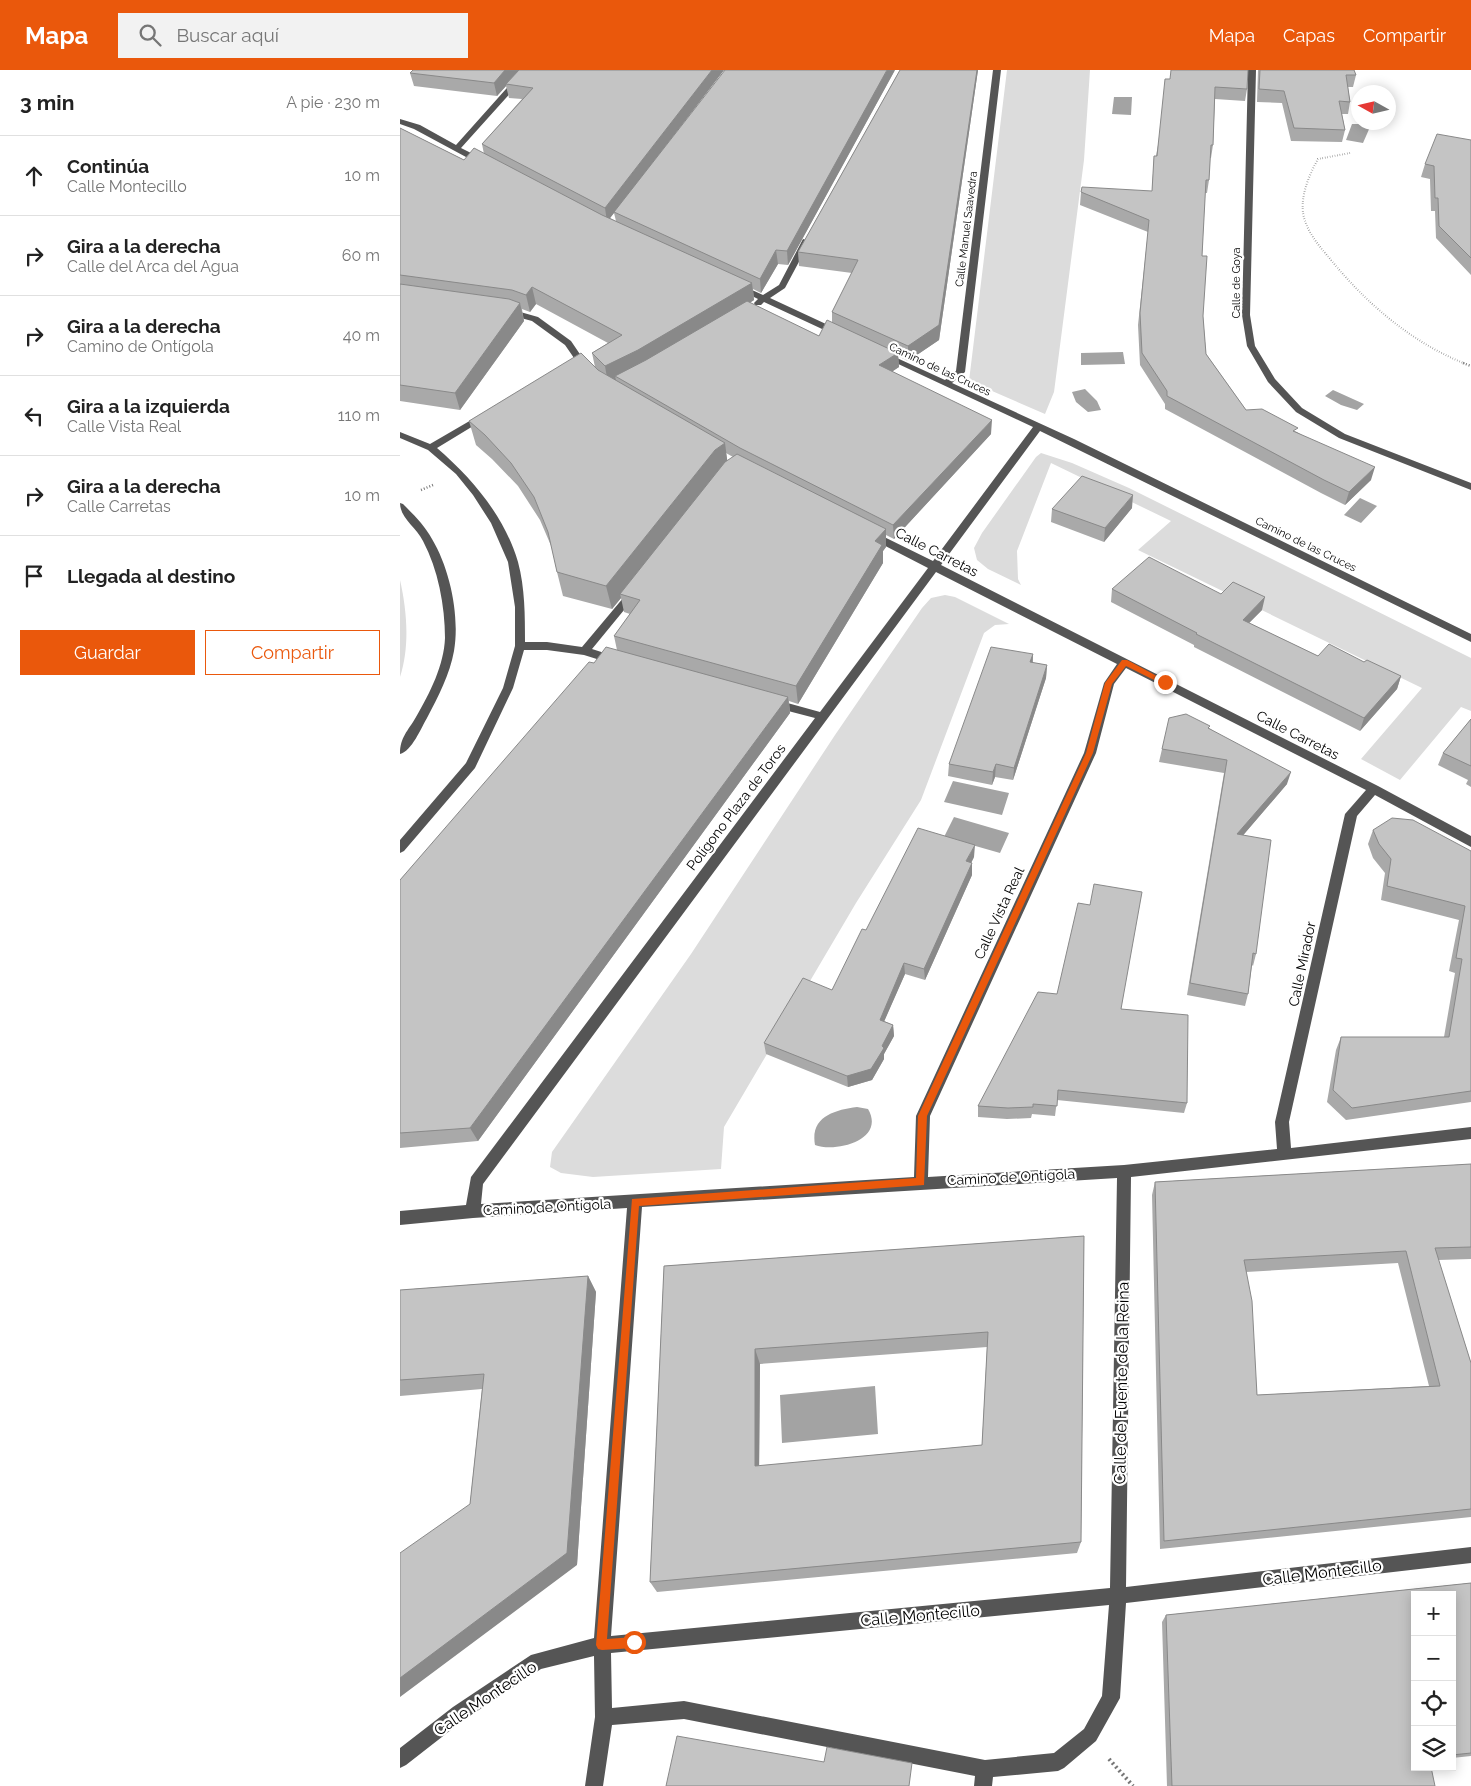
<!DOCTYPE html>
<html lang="es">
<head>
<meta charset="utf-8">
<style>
	body { margin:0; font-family:Raleway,sans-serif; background:#f2f2f2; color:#222 }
	.controls { position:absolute; right:15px; bottom:15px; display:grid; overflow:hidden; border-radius:0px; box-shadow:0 2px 12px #0003 }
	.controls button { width:45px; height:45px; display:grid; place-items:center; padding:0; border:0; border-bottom:1px solid #e0e0e0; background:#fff; color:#222; font:25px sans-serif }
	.compass { position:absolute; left:951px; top:15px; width:45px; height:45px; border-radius:50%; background:#fff; box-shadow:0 2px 12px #0003; rotate:278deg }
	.stop { position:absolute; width:15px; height:15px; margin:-11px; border:4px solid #ea580c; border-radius:50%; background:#fff }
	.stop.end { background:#ea580c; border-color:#fff; box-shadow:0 1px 5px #0008 }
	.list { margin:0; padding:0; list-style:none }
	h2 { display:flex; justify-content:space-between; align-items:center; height:65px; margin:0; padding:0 20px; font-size:21px }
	h2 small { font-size:16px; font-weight:400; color:#767676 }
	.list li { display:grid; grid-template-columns:32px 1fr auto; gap:15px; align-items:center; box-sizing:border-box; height:80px; padding:0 20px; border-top:1px solid #e0e0e0 }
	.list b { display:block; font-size:19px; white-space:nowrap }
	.list p { margin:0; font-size:16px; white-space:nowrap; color:#767676 }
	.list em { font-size:16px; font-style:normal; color:#767676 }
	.actions { display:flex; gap:10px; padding:15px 20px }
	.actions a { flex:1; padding:11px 0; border:1px solid #ea580c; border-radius:0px; text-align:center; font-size:18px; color:#ea580c }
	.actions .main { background:#ea580c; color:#fff }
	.icon { flex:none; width:28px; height:28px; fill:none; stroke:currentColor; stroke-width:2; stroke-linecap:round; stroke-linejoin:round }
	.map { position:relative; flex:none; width:1071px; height:1716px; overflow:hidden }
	header { display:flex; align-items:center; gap:30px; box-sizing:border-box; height:70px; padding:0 25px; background:#ea580c; color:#fff }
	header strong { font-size:24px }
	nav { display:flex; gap:28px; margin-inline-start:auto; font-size:18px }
	.search { width:350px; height:45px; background:#f2f2f2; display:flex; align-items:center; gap:12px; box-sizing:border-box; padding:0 18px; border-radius:0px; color:#767676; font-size:19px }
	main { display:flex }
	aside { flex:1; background:#fff }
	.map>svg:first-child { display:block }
	.green { fill:#dcdcdc }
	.water { fill:#a3a3a3 }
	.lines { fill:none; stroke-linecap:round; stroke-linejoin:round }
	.path-far2 { stroke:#777; stroke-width:2; stroke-dasharray:0.5 2; stroke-linecap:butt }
	.path-far1 { stroke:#777; stroke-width:2.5; stroke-dasharray:1 2; stroke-linecap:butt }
	.path { stroke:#777; stroke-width:4; stroke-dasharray:2 3; stroke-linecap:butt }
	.minor { fill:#555; fill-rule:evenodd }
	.wall { fill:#a9a9a9; fill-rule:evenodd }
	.shaded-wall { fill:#898989 }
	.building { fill:#c4c4c4; stroke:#898989; fill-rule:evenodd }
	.route { fill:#ea580c }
	.labels { text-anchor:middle; stroke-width:4.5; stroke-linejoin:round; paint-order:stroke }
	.far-street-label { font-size:11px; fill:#000; stroke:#fff }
	.street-label { font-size:14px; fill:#000; stroke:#fff }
	.near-street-label { font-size:16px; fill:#000; stroke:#fff }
</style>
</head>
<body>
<header>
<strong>Mapa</strong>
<div class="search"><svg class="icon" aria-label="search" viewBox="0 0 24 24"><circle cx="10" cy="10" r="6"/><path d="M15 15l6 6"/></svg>Buscar aquí</div>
<nav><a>Mapa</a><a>Capas</a><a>Compartir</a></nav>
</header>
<main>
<aside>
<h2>3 min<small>A pie · 230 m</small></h2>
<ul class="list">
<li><svg class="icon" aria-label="ahead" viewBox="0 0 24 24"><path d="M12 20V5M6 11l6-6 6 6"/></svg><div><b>Continúa</b><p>Calle Montecillo</p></div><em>10 m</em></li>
<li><svg class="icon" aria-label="right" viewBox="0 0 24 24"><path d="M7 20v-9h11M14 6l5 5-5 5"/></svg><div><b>Gira a la derecha</b><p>Calle del Arca del Agua</p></div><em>60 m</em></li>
<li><svg class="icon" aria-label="right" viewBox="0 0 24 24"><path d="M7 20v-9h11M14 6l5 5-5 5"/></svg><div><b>Gira a la derecha</b><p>Camino de Ontígola</p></div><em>40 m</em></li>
<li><svg class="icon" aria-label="left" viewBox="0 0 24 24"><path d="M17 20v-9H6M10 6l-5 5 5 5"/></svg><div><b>Gira a la izquierda</b><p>Calle Vista Real</p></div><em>110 m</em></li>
<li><svg class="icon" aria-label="right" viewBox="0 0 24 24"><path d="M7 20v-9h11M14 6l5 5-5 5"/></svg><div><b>Gira a la derecha</b><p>Calle Carretas</p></div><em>10 m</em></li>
<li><svg class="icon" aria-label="arrive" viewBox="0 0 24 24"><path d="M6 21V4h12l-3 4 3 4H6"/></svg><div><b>Llegada al destino</b></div></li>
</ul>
<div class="actions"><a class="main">Guardar</a><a>Compartir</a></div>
</aside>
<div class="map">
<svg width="1071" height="1716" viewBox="0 0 1071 1716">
	<rect width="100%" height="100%" fill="#fff"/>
	<!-- green -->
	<path class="green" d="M607,0H690L684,90L654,322L645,344L569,311Z
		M641,383L672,393L729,418L1071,588V641L1061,637L1000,710L961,689L1022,618L738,480L771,451L651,393L617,481L618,509L621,515L588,499L577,490L574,478L582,463L636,387Z
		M0,510C7,541 10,576 0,607Z
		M545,525L555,527L609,554L595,555L584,563L521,730L456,833L324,1057L321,1099L193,1107L161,1103L150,1097L152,1082L291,884L435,665L522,538L531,528Z"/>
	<!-- water -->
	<path class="water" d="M714,27H732L731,45L712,44Z
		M952,54H962L970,57L963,73L946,70Z
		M723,282L725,294L681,295V283Z
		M685,319L697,331L701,340L688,342L676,332L672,322Z
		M933,320L964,334L957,340L941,335L925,326Z
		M960,428L977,436L961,453L944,445Z
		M553,711L609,723L602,745L544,732Z
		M554,747L609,763L600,783L544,767Z
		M457,1037L468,1039C486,1070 436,1083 415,1075C410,1047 434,1040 457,1037Z
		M475,1316L478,1364L382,1373L380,1325Z"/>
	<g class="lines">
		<!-- path-far2 -->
		<path class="path-far2" d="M950,83L918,89C908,107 898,131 905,151C910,166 921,178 931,190C967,234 1012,273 1066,294"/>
		<!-- path-far1 -->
		<path class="path-far1" d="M1063,293L1071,296
			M21,420L33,415"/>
		<!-- path -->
		<path class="path" d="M709,1689L733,1716"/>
		<!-- minor -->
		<path class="minor" d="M123,0H131L61,78L85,90V94H79L14,59L0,54V49L20,55L56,75Z
			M593,0H601L565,302L552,313L674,369L1071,564V572L640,361L541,495L978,716L1071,766V777L975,725L957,746L889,1052L891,1078L1071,1057V1069L731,1107L726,1517L1071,1477V1493L726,1533L720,1628L696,1671L664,1698L658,1701L593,1707L592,1716H574L575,1706L284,1649L212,1655L203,1716H185L195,1647L194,1586L141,1599L65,1649L6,1695L0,1698V1678L53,1637L131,1585L194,1568L227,1138L73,1148L0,1155V1141L66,1135L71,1107L415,648L369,636L367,633L369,630L373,629L420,642L528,498L466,466V462H474L533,491L633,357L479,285L480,283H486L545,310L556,301ZM536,502L717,594L704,613L684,683L516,1046L514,1107L81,1134L83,1114ZM726,598L966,720L945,744L875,1052L877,1079L724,1095L528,1107L530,1046L696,683L714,614ZM717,1108L710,1518L211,1566L242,1137ZM709,1535L702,1626L684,1659L654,1683L585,1690L284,1631L212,1638L211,1583Z
			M848,0H856L850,245L855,276L875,309L902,338L945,364L1071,413V420L939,368L896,342L868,312L847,276L842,245Z
			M403,169L410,171L385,218L370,228L441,261V265H435L364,232L361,235H355L354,233L358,229L334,217L341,215L363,225L379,215Z
			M106,238L138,247L171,271L190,299L189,301H183L165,275L132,251L103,243V239Z
			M85,342L88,343V347L37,378C72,408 105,447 118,492C125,518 125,546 125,572H147L182,577L229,521H237L238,523L192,579L220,588L221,591L220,594L216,595L184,585L147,580H124L113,618L75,698L4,781L0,783V770L66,693L103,618L115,576V537L108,492L91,453L73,425L56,404L28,380L0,368V362L30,374Z
			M0,433L3,434C14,445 25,456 32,469C50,499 60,546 54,581C50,604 38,627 27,648C21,658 12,681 0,684C0,667 8,661 16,647C30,623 44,595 45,568C45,536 38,499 23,471C16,457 0,448 0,433Z"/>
	</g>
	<!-- wall -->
	<path class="wall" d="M324,0L223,132L495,0L388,195L378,194L361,223L353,219L354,230L350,233L419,266L432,252V242L452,203L399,196L398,182L500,0H578L539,270L508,291L498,286L499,297L492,301L591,364L494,469L486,465V477L483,481V493L398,634L389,631L390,643L78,1071L0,1078V810L194,593L217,580L214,566L230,544L224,542L221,528L212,539L163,526L157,502L152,478L140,450L118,416L92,389L76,375L69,351L195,297L192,283L208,273L136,234L130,242L122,239L124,251L60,340L0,331V58L64,90L84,84L82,74L122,29L109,28L106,16L97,26L14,16L10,3ZM214,143L216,151L210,148ZM326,383L333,387L327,391Z
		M858,0H954L956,5L953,17H948L950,32L948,44H942L945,60L942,72L891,71L882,33L857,32Z
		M770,9L847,19L845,31L815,29L813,75L811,88H810L809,110L807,123H805L802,186L803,246L806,284L846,340L897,362L971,410L945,435L921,423L765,339V334L740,295L738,255L748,162L680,135L681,122L752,121L754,86H756Z
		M1071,70V205L1036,168L1035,141H1031L1030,109L1021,107L1025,94Z
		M732,438L704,472L651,452L652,439Z
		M712,519L821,524L862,540L849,553L918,586L964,592L1001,606L997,619L960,661L794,577V575L711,532Z
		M633,584V593L647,595L646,608L613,710L595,707L592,715L548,706L549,694Z
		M1071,649V717L1066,714L1068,710L1038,695L1043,683Z
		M809,658L887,714L843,765L856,884L853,896L852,895L848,924L845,936L787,925L824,703L759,692L762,679Z
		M973,760L1071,781V1032L946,1050L927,1032L936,980L941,967H1044L1055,903L1049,901L1059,850L981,830L985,803L973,788L968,774Z
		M574,787L571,793H572V805L525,910L505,904L484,951L493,955L494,966L484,984V989L472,1010L448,1017L366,984L364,973L432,920L466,860Z
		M721,939L787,1033L784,1043L657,1030L655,1046L632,1044L631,1048L607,1049L578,1047V1036Z
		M1071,1094V1189L1038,1190L1071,1293V1447L760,1479L752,1125L755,1112ZM998,1193L1029,1316L857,1325L846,1202Z
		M684,1166L681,1472L677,1483L257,1522L250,1512L264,1196ZM587,1277L582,1375L359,1396L360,1294Z
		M188,1206L196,1222L177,1495L70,1434L82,1319L0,1326V1220Z
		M1071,1513V1686L1052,1688V1525L1015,1697L1035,1716H767L762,1552L766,1545Z"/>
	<!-- shaded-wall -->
	<path class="shaded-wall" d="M105,0H120L106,14V16L97,26L94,13Z
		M312,0H324L207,152L205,138Z
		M487,0H495L388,195L387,181Z
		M577,0H578L539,270L508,291V276Z
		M376,180L378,194L361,223L360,209Z
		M352,213L354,230L241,297L215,306L216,310L208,314L205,296Z
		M132,217L136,234L130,242L126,225Z
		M120,233L124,251L60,340L55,323Z
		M498,283L499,297L480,310L479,295Z
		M592,350L591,364L494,469L493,455Z
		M325,373L328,396L220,524L221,528L212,539L206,516L315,380Z
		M975,397L971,410L945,435L949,422Z
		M733,425L732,438L704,472L705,458Z
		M486,459V477L483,481V493L398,634L396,616L475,471Z
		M865,527L862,540L840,562L843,550Z
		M633,584L632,597L630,592Z
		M647,595L646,608L613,710L614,698Z
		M1001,606L997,619L960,661L964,648Z
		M388,627L390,643L78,1071L70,1058Z
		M596,694L595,707L592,715L593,702Z
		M891,702L887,714L834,776L837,764Z
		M575,775L574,787L566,803V791Z
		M572,793V805L525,910L524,899Z
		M504,893L505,904L480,961V950Z
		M493,955L494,966L484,984V989L472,1010L448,1017L447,1006L482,976Z
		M188,1206L196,1222L177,1495L0,1627V1608Z
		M355,1279L360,1294L359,1409L355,1396Z"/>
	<!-- building -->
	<path class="building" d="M13,0H105L94,13L10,3Z
		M119,0H312L205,138L82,74L133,18L106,14Z
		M325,0H487L387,181L376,180L360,209L214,142Z
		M500,0H577L539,255L508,276L432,242L458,190L398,182Z
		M771,0H848L847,19L815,17L813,75H811L809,110H806L802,186H807L803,246L806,284L846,340L862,339L898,358L893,361L975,397L949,422L924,410L767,326V321L742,283L740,243L749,150L681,122L682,117L752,121L754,86H757L765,9H770Z
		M860,0H954L956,5H946L950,32L939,31L945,60L894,58L884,21L859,19Z
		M0,58L64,90L74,78L202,145L352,213L238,280L205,296L192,283L222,265L132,217L126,225L112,220L0,205Z
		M1037,64L1071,70V188L1039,156L1038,128H1035L1034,96L1025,94Z
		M0,214L109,229L120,233L55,323L0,315Z
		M347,231L419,266L427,250L498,283L479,295L592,350L493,455L340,378L215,306L246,290Z
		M181,283L198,300L325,373L315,380L206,516L157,502L148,462L134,427L111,393L85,365L69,351Z
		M337,384L486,459L475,471L482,475L396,616L214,566L240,530L220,524L325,392Z
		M682,406L733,425L705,458L652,439Z
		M749,487L821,524L833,512L865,527L843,550L918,586L929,574L964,592L967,590L1001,606L964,648L796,564L797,563L712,519Z
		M206,577L388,627L70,1058L0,1063V810L189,592L194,593Z
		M591,577L633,584L630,592L647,595L614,698L596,694L593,702L549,694Z
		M786,644L810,656L808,658L891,702L837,764L871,770L856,884L853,883L848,924L790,913L827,690L762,679L769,648Z
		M1071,649V696L1043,683Z
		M992,748L1013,750L1071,781V1021L952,1038L933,1020L941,967H1049L1062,889L1056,888L1065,836L987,816L991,789L979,774L973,760Z
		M518,758L575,775L566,791L572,793L524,899L504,893L480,950L493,955L482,976L484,978L471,999L447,1006L364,973L403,908L432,920L462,859L466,860Z
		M694,814L742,822L721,939L788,945L787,1033L658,1020L657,1036L633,1034V1037L608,1038L578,1036L638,922L657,924L678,833L690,835Z
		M1071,1094V1177L1035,1178L1071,1293V1439L764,1471L755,1112ZM1006,1181L1040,1316L857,1325L852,1231L844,1190Z
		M684,1166L681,1472L250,1512L264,1196ZM588,1262L582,1375L355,1396V1279Z
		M188,1206L167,1483L0,1608V1483L70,1434L84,1304L0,1310V1220Z
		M1071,1513V1683L1052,1685V1525H1015V1697H1031L1035,1716H772L766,1545Z
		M277,1666L424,1692L427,1677L512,1693L509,1716H266Z"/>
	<!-- route -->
	<path class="route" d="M722,590H727L768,612L762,614L726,596L712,614L693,683L527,1046L524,1115L239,1136L207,1569L234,1567L238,1568L240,1572L238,1576L234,1578L202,1580L198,1579L196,1575L232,1129L516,1108L518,1046L686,683L705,613Z"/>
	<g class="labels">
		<!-- far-street labels -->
		<g class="far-street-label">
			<text transform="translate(566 159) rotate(-83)" y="4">Calle Manuel Saavedra</text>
			<text transform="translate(836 213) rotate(-90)" y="4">Calle de Goya</text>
			<text transform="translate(540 299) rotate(25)" y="4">Camino de las Cruces</text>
			<text transform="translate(906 474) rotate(26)" y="4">Camino de las Cruces</text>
		</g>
		<!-- street labels -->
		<g class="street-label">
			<text transform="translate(537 482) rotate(27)" y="5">Calle Carretas</text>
			<text transform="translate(898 665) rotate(27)" y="5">Calle Carretas</text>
			<text transform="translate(336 737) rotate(-53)" y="5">Polígono Plaza de Toros</text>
			<text transform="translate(599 843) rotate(-65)" y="5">Calle Vista Real</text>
			<text transform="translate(902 894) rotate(-78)" y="5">Calle Mirador</text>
			<text transform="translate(611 1107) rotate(-3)" y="5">Camino de Ontígola</text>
			<text transform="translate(147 1137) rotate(-3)" y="5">Camino de Ontígola</text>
		</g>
		<!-- near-street labels -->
		<g class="near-street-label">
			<text transform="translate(721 1313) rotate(-89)" y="6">Calle de Fuente de la Reina</text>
			<text transform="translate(922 1502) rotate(-7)" y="6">Calle Montecillo</text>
			<text transform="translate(520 1545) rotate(-5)" y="6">Calle Montecillo</text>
			<text transform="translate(85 1628) rotate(-34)" y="6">Calle Montecillo</text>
		</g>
	</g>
</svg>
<div class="controls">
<button>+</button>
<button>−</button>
<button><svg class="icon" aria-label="locate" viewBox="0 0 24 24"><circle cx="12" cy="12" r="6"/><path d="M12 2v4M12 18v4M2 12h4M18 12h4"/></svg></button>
<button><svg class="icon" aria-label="layers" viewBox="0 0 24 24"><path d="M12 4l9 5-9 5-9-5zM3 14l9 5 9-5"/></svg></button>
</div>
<svg class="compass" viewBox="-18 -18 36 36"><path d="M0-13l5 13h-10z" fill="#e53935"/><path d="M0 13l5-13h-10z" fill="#767676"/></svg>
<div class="stop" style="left:234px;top:1572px"></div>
<div class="stop end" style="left:765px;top:612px"></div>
</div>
</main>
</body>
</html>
